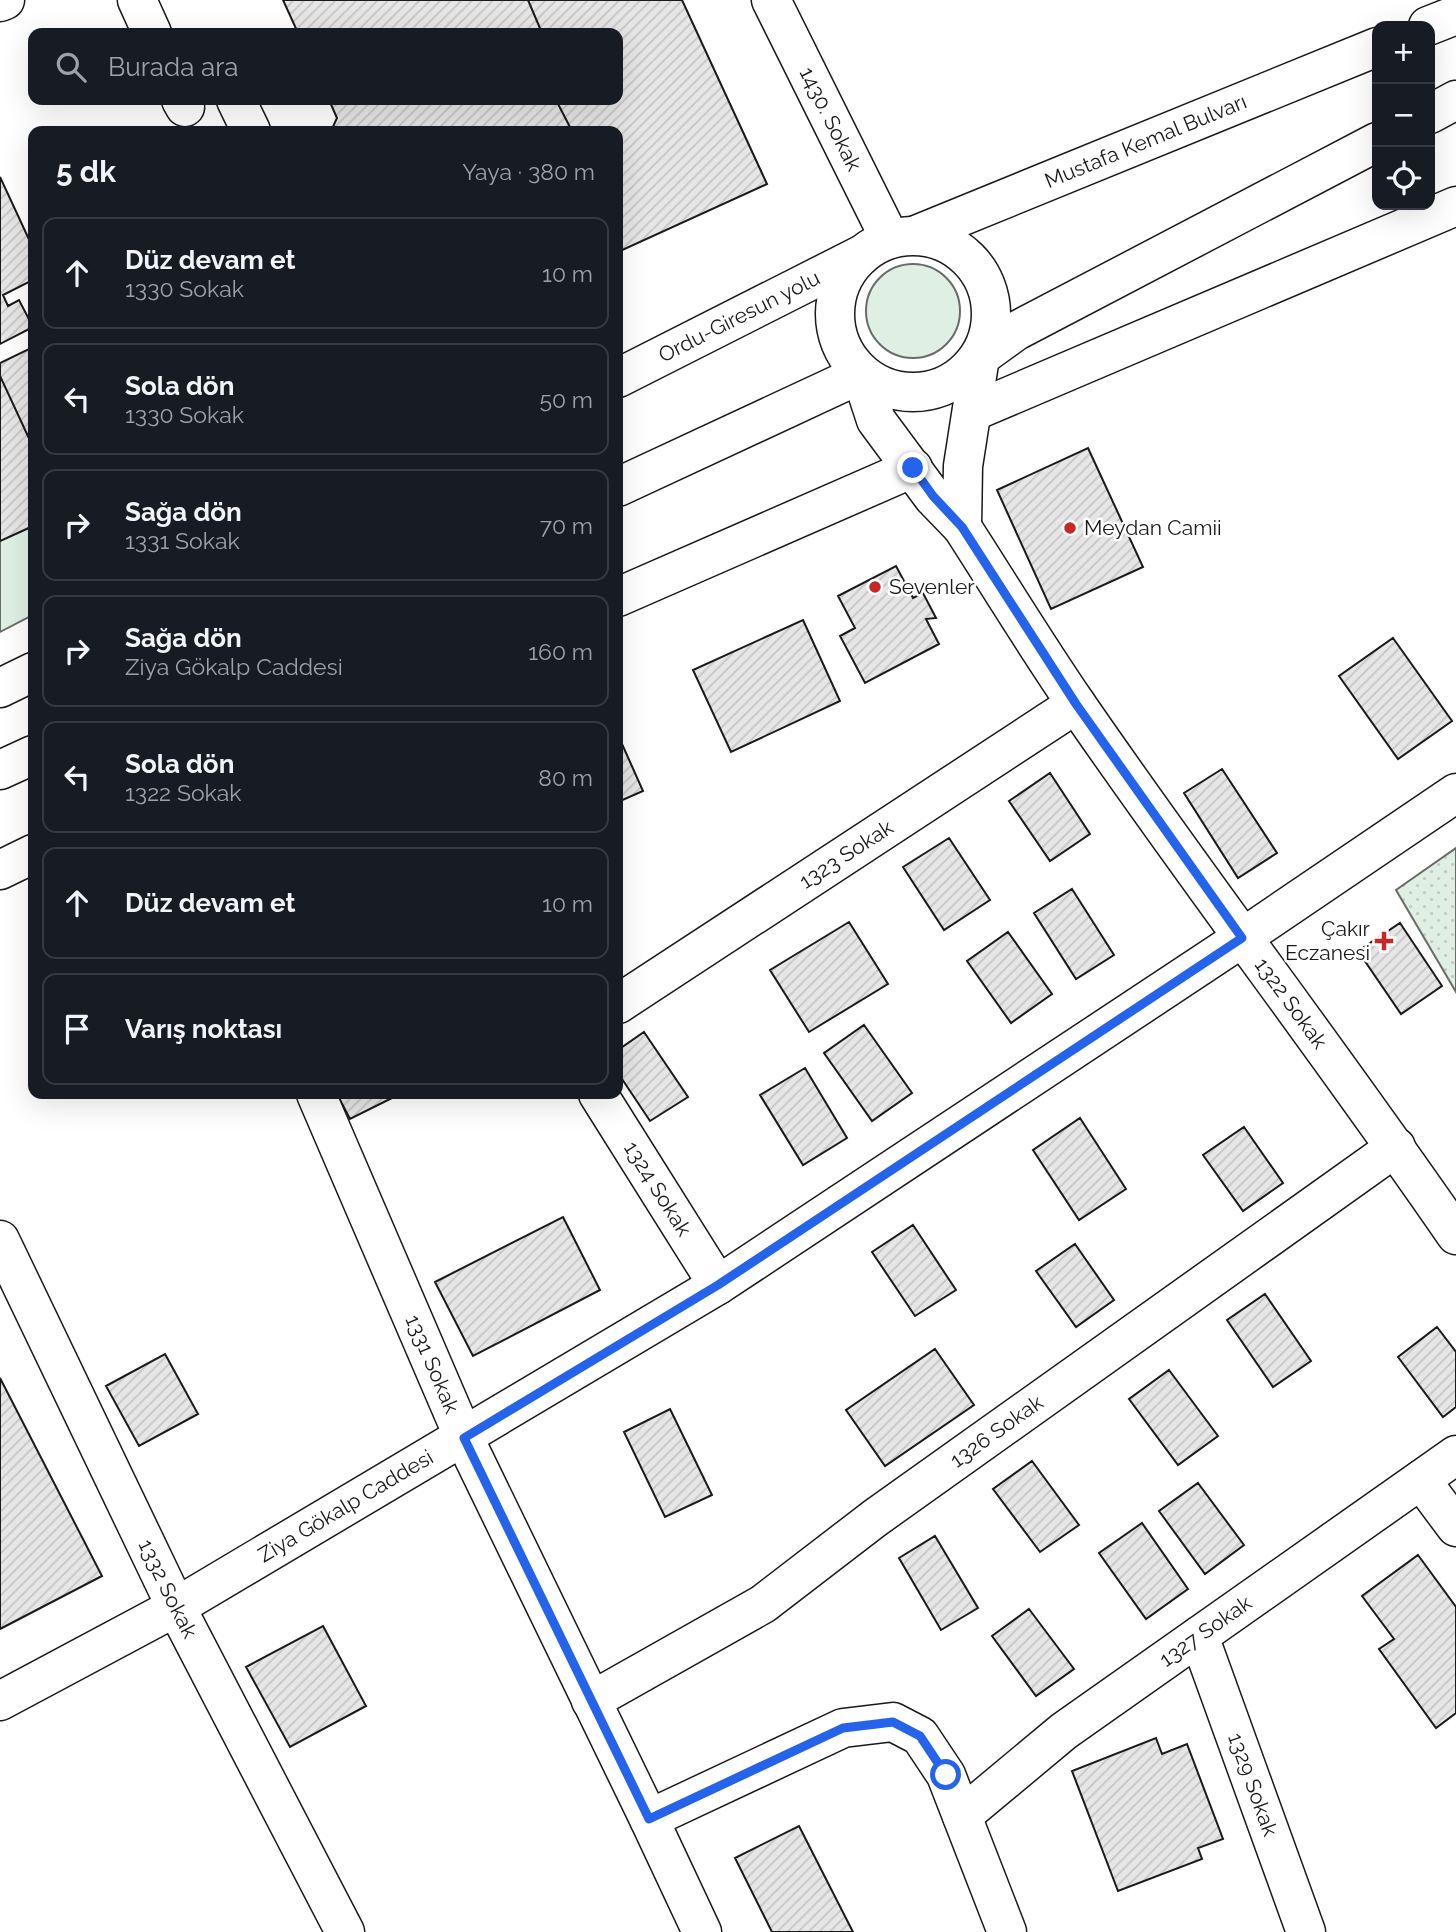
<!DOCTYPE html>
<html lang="tr">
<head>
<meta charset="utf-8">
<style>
	body { margin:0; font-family:Raleway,sans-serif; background:#20242c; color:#f1f3f6 }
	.controls { position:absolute; right:21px; top:21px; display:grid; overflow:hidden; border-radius:14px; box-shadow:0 7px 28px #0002 }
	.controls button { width:63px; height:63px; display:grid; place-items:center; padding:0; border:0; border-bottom:2px solid #363941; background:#171b24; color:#f1f3f6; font:35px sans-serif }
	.stop { position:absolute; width:21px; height:21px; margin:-16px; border:5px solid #2563eb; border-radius:50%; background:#fff }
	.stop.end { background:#2563eb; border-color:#fff; box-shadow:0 2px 7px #0008 }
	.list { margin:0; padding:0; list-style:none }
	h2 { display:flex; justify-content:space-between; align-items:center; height:91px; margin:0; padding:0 28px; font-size:30px }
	h2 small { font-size:23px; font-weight:400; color:#9ea1a6 }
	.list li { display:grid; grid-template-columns:46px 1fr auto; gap:21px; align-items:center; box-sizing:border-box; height:112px; margin:0 14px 14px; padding:0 14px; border:2px solid #363941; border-radius:14px }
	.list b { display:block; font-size:26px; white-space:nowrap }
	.list p { margin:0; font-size:23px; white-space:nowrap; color:#9ea1a6 }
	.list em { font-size:23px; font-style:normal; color:#9ea1a6 }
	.icon { flex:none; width:38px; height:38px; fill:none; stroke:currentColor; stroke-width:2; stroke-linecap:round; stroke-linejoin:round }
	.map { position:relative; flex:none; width:1456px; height:1932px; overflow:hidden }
	.search { position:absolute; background:#171b24; box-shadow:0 7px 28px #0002; left:28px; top:28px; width:595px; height:77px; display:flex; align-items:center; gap:18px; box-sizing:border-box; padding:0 24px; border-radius:14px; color:#9ea1a6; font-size:26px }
	.panel { position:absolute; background:#171b24; box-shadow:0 7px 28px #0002; left:28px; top:126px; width:595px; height:973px; border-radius:14px }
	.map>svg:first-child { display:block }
	.grass { fill:#e0efe3; stroke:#6a6a6a; stroke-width:2 }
	.park { fill:url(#park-dots); stroke:#6a6a6a; stroke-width:2 }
	.building { fill:url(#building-hatch); stroke:#1a1a1a; stroke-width:2 }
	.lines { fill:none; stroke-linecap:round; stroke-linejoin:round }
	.minor-casing { stroke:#1a1a1a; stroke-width:41 }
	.highway-casing { stroke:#1a1a1a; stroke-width:41 }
	.minor { stroke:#fff; stroke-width:38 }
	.highway { stroke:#fff; stroke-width:38 }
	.route { stroke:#2563eb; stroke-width:9 }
	.poi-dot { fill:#c62828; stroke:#fff; stroke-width:2.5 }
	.labels { text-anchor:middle; stroke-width:5; stroke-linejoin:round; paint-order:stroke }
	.street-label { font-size:21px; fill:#1a1a1a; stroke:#fff }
	.poi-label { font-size:21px; fill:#1a1a1a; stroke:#fff; text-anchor:start }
</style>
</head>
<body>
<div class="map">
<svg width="1456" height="1932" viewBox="0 0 1456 1932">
	<defs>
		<pattern id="park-dots" width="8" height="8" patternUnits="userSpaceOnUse" patternTransform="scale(1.75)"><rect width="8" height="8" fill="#e0efe3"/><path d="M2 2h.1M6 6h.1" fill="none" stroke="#c0ccc2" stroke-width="1.8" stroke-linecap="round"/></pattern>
		<pattern id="building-hatch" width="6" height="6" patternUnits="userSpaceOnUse" patternTransform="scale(1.75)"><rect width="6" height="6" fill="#e6e6e6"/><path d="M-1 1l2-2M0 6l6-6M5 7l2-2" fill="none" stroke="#c5c5c5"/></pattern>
	</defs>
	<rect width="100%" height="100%" fill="#fff"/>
	<!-- grass -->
	<path class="grass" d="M866 311a47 47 0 1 1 94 0a47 47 0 1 1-94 0Z
		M33,526V615L0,632V541Z"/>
	<!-- park -->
	<path class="park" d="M1456,848V992L1396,890Z"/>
	<!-- building -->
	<path class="building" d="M283,0H528L542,33H298Z
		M528,0H682L767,184L618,252V131H572L556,100H618V33H542Z
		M329,100H556L572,131H331L337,118Z
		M0,177L33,248V280L3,295L8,306L19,300L33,327L0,344Z
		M33,347V447L0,376V363Z
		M0,376L33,447V526L0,541Z
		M1088,448L1143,567L1051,609L997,490Z
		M896,566L913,598L923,593L936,618L926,619L939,644L865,683L840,636L855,628L838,596Z
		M803,620L840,701L731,752L693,670Z
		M1393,638L1452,721L1398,759L1339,676Z
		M618,735L643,791L618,802Z
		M1222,769L1277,853L1238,878L1184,793Z
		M1050,773L1090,834L1050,861L1009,801Z
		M949,838L990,900L944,930L903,867Z
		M1072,889L1114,955L1076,979L1034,913Z
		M849,922L888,984L809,1032L770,970Z
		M1400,923L1442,986L1401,1014L1358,951Z
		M1008,932L1052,994L1011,1023L967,961Z
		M864,1025L912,1093L872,1121L824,1053Z
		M644,1032L688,1097L650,1121L618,1073V1050Z
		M805,1068L847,1138L803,1165L760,1095Z
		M337,1094H400L350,1119Z
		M1080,1118L1126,1189L1079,1220L1033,1150Z
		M1244,1127L1283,1183L1243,1211L1203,1155Z
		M563,1217L600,1290L473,1356L435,1282Z
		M913,1225L956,1290L915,1316L872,1252Z
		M1075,1244L1114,1300L1076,1327L1036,1271Z
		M1265,1294L1311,1361L1273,1387L1227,1320Z
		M1437,1327L1456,1352V1407L1443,1417L1398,1357Z
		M935,1349L974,1405L885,1466L846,1410Z
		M165,1354L198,1414L139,1446L106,1386Z
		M1169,1370L1218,1436L1178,1465L1129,1399Z
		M0,1378L102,1576L0,1629Z
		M670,1409L712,1495L665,1517L624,1432Z
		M1032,1461L1079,1525L1040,1552L993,1489Z
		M1198,1483L1244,1545L1205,1574L1159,1511Z
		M1142,1523L1188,1589L1146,1619L1099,1553Z
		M935,1536L978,1608L941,1630L899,1558Z
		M1418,1555L1456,1607V1713L1436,1728L1379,1649L1394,1639L1362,1596Z
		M1029,1609L1074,1669L1036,1696L992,1636Z
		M323,1626L366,1706L290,1747L246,1667Z
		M1156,1738L1162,1754L1187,1744L1223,1839L1198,1848L1202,1859L1118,1891L1072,1771Z
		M799,1826L853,1932H772L735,1858Z"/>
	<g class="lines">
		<defs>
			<g id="minor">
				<path d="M137,0L152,33"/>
				<path id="s1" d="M771,0L890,239"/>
				<path d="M0,2L5,0"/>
				<path d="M181,100L185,107"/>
				<path d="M236,100L251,131"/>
				<path d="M861,374L876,420L933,497L962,527L963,466L980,357"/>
				<path d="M972,412L1456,206"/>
				<path id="s2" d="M962,527C1000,586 1037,647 1077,705C1200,884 1333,1056 1456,1235"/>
				<path d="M618,597L913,468"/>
				<path d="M0,870L33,854"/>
				<path id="s3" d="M618,1004L1076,704"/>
				<path id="s4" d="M316,1094L464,1438L649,1819L702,1932"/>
				<path id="s5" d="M598,1094L718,1285"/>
				<path id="s6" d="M0,1240L176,1607L345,1932"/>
				<path d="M1421,1480L1456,1527"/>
				<path id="s7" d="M1199,1636L1306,1932"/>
				<path id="s8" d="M0,1701L176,1607L718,1285L1242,938L1456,793"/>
				<path id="s9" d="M591,1701L763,1604L875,1518L1396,1147"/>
				<path id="s10" d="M962,1816L1064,1731L1456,1455"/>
				<path d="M649,1819L843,1728L893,1722L920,1736L946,1775L1007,1932"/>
			</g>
			<g id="highway">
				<path d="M1428,26L1456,15"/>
				<path d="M1430,114L1456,100"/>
				<path id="s11" d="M916,235L1377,47"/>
				<circle cx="913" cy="314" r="78"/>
				<path d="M980,357L1016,331L1377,142"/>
				<path id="s12" d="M618,378L861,255"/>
				<path d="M618,487L861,374"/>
				<path d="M0,688L33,672"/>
				<path d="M0,770L33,755"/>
			</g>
		</defs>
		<!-- minor casing -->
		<use href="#minor" class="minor-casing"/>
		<!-- highway casing -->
		<use href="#highway" class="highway-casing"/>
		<!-- minor -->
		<use href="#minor" class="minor"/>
		<!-- highway -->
		<use href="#highway" class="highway"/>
	</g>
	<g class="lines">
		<!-- route -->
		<path class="route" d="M913,468L933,496L962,527L1076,704L1242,938L718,1285L464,1438L649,1819L843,1728L893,1722L920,1736L946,1775"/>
	</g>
	<!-- markers -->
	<g class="poi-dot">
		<circle cx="1070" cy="528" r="7"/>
		<circle cx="875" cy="587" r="7"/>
		<path d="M1380.5 930.5h7v7h7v7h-7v7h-7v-7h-7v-7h7z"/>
	</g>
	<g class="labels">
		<!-- street labels -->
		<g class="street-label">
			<text dy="7" stroke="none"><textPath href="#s1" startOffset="133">1430. Sokak</textPath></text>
			<text dy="7" stroke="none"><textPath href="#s11" startOffset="248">Mustafa Kemal Bulvarı</textPath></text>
			<text dy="7" stroke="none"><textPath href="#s12" startOffset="136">Ordu-Giresun yolu</textPath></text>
			<text dy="7" stroke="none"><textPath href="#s3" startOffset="273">1323 Sokak</textPath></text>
			<text dy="7" stroke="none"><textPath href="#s2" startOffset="579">1322 Sokak</textPath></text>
			<text dy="7" stroke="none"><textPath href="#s5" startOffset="112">1324 Sokak</textPath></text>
			<text dy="7" stroke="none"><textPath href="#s4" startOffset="294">1331 Sokak</textPath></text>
			<text dy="7" stroke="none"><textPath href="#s9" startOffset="488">1326 Sokak</textPath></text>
			<text dy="7" stroke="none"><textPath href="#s8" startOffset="397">Ziya Gökalp Caddesi</textPath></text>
			<text dy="7" stroke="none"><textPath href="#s6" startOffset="387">1332 Sokak</textPath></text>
			<text dy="7" stroke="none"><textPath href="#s10" startOffset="306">1327 Sokak</textPath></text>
			<text dy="7" stroke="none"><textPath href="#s7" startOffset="158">1329 Sokak</textPath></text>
		</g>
		<!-- poi labels -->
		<g class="poi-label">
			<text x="1084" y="535">Meydan Camii</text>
			<text x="889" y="594">Sevenler</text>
			<text x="1370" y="936" text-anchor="end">Çakır<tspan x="1370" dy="24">Eczanesi</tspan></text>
		</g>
	</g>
</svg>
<div class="controls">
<button>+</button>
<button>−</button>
<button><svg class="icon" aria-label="locate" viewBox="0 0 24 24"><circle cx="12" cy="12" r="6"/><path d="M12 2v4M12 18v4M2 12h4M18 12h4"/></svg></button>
</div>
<div class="stop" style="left:946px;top:1775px"></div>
<div class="stop end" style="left:913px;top:468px"></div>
<div class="search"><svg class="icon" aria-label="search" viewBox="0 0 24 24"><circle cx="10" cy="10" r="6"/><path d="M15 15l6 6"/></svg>Burada ara</div>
<section class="panel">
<h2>5 dk<small>Yaya · 380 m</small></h2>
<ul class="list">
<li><svg class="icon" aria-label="ahead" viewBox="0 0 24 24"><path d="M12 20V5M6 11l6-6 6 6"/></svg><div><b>Düz devam et</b><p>1330 Sokak</p></div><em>10 m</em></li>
<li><svg class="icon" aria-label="left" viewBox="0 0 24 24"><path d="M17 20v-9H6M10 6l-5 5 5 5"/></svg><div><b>Sola dön</b><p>1330 Sokak</p></div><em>50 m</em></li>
<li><svg class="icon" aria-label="right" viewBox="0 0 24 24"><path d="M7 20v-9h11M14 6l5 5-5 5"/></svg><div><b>Sağa dön</b><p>1331 Sokak</p></div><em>70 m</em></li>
<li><svg class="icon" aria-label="right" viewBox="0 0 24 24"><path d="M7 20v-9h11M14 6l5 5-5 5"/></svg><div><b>Sağa dön</b><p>Ziya Gökalp Caddesi</p></div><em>160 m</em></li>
<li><svg class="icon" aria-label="left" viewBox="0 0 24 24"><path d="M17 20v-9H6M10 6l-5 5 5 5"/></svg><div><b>Sola dön</b><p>1322 Sokak</p></div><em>80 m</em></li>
<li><svg class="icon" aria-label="ahead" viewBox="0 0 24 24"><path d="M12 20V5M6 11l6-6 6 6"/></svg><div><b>Düz devam et</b></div><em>10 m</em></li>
<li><svg class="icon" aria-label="arrive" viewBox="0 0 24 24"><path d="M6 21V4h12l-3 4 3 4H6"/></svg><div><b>Varış noktası</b></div></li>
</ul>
</section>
</div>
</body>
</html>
